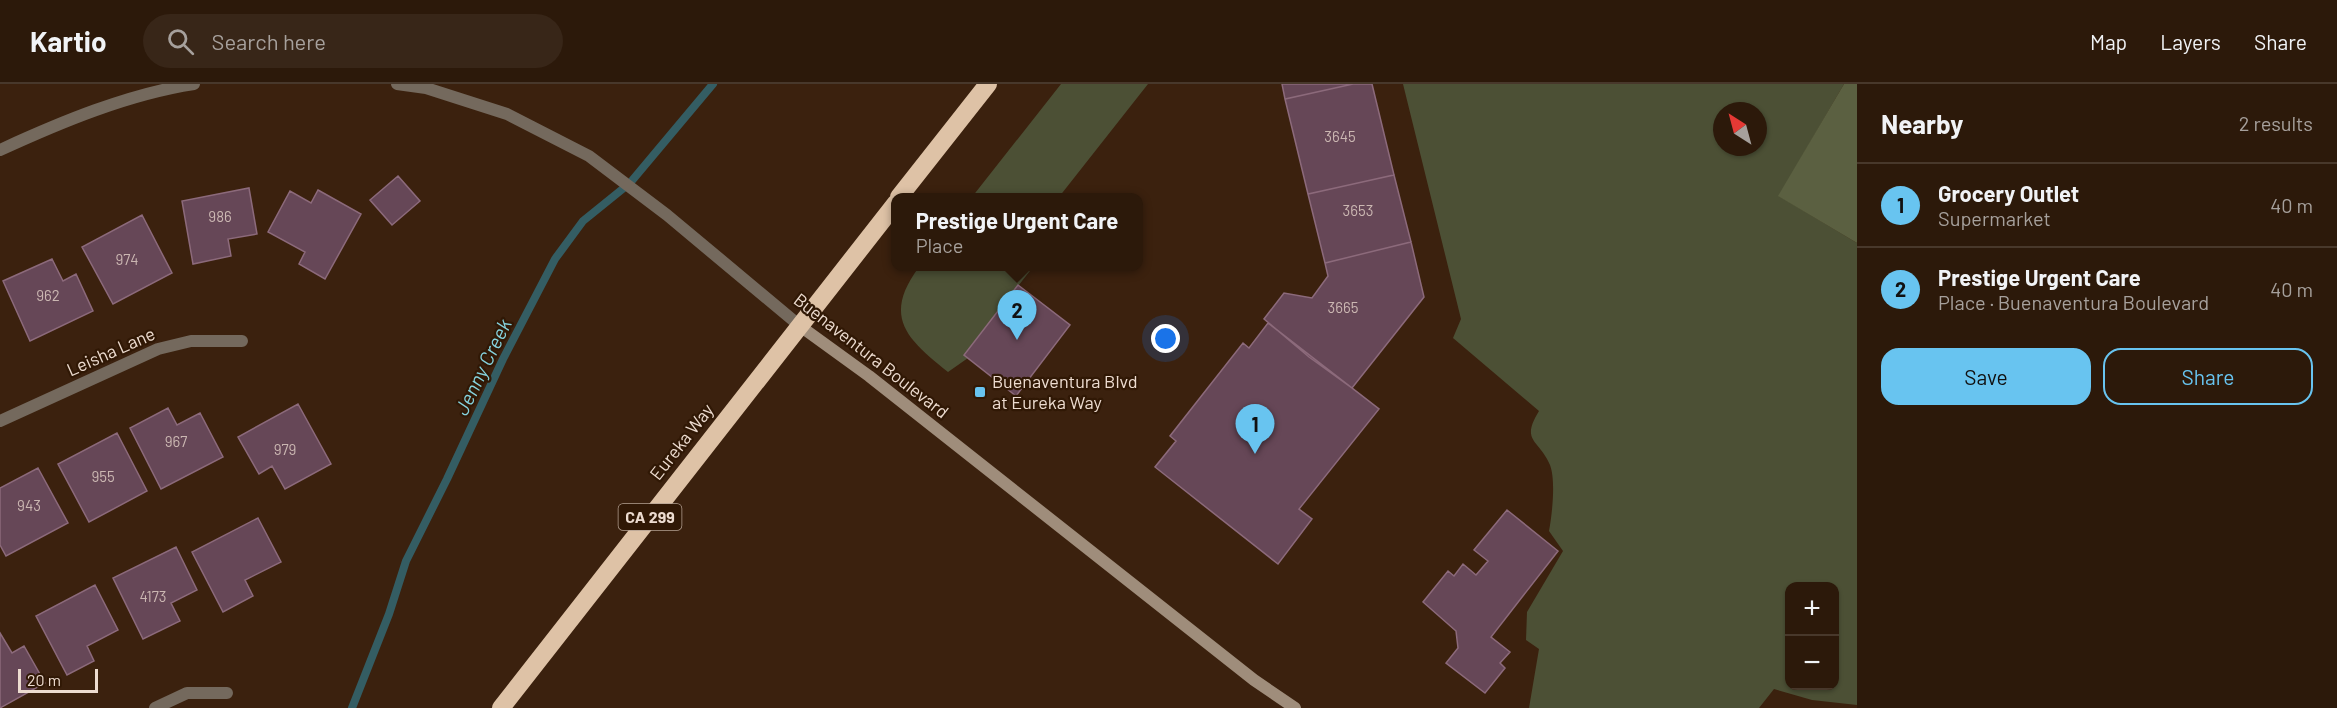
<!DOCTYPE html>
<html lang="en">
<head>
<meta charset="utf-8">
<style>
	body { margin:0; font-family:Barlow,sans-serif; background:#382618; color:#f1f3f6 }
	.controls { position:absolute; right:18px; bottom:18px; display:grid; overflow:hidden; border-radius:12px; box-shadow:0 2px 4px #0004 }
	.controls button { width:54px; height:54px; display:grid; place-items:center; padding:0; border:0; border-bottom:2px solid #48382b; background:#2c190a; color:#f1f3f6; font:30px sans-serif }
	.compass { position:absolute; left:1713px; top:18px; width:54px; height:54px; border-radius:50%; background:#2c190a; box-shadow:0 2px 4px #0004; rotate:324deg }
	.scale { position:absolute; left:18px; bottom:15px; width:80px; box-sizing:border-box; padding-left:6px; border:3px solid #eddcd0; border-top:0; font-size:16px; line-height:21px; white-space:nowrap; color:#eddcd0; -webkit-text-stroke:4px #301805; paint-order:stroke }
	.you { position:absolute; left:1166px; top:255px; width:21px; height:21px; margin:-15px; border:4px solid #fff; border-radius:50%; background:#1a73e8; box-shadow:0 0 0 9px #1a73e833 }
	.badge { display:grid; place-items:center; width:39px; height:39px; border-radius:50%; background:#68c4f0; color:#111; font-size:20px; font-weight:700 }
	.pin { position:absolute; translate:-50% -50px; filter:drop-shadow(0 2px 3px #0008) }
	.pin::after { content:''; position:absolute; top:32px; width:21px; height:18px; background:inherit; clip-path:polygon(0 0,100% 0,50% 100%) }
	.popup { position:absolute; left:891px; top:109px; width:252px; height:78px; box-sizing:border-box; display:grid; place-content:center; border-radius:12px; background:#2c190a; filter:drop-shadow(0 2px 4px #0005); font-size:20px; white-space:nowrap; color:#a6a09c }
	.popup b { font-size:22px; color:#f1f3f6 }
	.popup::after { content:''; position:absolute; left:50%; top:100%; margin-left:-12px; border:12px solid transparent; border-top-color:#2c190a }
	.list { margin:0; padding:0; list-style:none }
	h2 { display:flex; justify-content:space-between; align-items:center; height:78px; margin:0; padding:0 24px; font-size:26px }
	h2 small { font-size:20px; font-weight:400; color:#a6a09c }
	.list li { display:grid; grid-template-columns:39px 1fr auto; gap:18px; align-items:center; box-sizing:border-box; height:84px; padding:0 24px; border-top:2px solid #48382b }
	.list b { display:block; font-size:22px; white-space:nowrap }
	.list p { margin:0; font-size:20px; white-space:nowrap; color:#a6a09c }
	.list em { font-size:20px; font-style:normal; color:#a6a09c }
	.actions { display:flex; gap:12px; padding:18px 24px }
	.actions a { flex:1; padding:14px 0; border:2px solid #68c4f0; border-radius:18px; text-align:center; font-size:21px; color:#68c4f0 }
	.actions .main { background:#68c4f0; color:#111 }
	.icon { flex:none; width:33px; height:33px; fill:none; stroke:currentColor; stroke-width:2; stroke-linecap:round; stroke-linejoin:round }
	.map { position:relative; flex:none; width:1857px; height:624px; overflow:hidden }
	header { display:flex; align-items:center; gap:36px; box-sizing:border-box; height:84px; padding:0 30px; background:#2c190a; border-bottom:2px solid #48382b }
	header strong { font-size:28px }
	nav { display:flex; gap:33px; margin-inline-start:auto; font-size:21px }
	.search { width:420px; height:54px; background:#382618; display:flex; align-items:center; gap:15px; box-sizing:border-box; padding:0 21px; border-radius:33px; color:#a6a09c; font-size:22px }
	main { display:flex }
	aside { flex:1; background:#2c190a }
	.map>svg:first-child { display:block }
	.green { fill:#4c5035; fill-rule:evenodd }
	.forest { fill:#5b6041 }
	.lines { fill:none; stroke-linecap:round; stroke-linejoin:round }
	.stream { stroke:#345d63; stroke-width:8 }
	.building { fill:#664757; stroke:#8c6a7b; stroke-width:1.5 }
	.street { stroke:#74695d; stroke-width:12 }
	.secondary { stroke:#9f8d7b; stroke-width:12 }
	.highway { stroke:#dec2a6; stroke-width:18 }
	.poi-dot { fill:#68c4f0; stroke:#301805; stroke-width:2 }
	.labels { text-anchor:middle; stroke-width:4.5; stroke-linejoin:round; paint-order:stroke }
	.number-label { font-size:15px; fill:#cbb7b2 }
	.shield { fill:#301805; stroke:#b4a193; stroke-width:1.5 }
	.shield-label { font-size:16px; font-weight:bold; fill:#eddcd0 }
	.street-label { font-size:18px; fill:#eddcd0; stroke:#301805 }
	.poi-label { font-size:18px; fill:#eddcd0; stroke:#301805; text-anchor:start }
	.water-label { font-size:20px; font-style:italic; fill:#85d2dd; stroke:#301805 }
</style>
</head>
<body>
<header>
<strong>Kartio</strong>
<div class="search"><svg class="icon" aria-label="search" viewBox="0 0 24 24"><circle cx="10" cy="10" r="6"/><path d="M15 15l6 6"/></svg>Search here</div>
<nav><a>Map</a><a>Layers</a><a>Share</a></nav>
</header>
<main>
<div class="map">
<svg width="1857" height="624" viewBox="0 0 1857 624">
	<rect width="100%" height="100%" fill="#3b210e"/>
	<!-- green -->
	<path class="green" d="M1061,0H1148L1059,113H972Z
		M1403,0H1844L1779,112L1857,159V621L1812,616L1774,605L1759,624H1529L1539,565L1526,556L1527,528L1563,467L1549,447C1552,431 1556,397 1550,381C1539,355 1520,358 1539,327L1453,254L1461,235ZM1722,27H1758V63H1722ZM1790,502H1834V602H1790Z
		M919,183H1033L964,271L968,274L948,288C907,255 882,233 919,183Z"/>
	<!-- forest -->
	<path class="forest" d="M1844,0H1857V159L1778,112Z"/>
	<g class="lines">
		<!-- stream -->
		<path class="stream" d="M352,624L389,530L406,477L447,395L503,275L555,175L583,137L630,99L713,0"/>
	</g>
	<!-- building -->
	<path class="building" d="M1282,0H1353L1285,15Z
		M1353,0H1372L1394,91L1308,110L1285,15Z
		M1394,91L1411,158L1325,179L1308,110Z
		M398,92L420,117L392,141L370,116Z
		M249,104L257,150L228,155L231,172L193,180L182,117Z
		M318,106L361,130L325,195L299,180L305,168L268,148L290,107L311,119Z
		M142,131L172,189L113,220L82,163Z
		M1411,158L1424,213L1352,304L1309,273L1264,235L1284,209L1312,214L1328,192L1325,179Z
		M52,175L63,197L76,190L93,227L30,257L3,197Z
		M1018,201L1070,241L1016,312L964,271Z
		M1268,239L1379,325L1299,425L1312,435L1278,480L1155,383L1176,357L1170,352L1243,259L1249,264Z
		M298,320L331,380L285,405L272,382L259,390L238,353Z
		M168,324L177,341L200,329L223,373L161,405L130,344Z
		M117,349L147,407L89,438L58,380Z
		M38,384L68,439L6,472L0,461V404Z
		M1507,426L1558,467L1491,553L1510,568L1500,579L1505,584L1485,609L1446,579L1458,564L1456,547L1423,518L1448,487L1454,492L1463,480L1476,491L1488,477L1474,466Z
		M258,434L281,478L245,496L253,512L223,528L192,468Z
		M176,463L197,506L171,519L180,537L143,555L113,494Z
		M95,501L118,546L87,562L94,577L67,591L36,532Z
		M0,549L12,569L24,562L45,599L0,624Z"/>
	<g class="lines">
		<!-- street -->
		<path class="street" d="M397,0L426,4L507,30L589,72L667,131L800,242
			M0,66C61,38 128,10 194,0
			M0,337L158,265L191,257H242
			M155,624L187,609H227"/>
		<!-- secondary -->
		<path class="secondary" d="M800,242L869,292L1254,596L1295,624"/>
		<!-- highway -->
		<path class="highway" d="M899,113L988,0
			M501,624L896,119"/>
	</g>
	<!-- markers -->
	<rect class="poi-dot" x="974" y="302" width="12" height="12" rx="3"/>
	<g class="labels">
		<!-- number labels -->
		<g class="number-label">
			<text x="1340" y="58">3645</text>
			<text x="1358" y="132">3653</text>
			<text x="220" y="138">986</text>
			<text x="127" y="181">974</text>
			<text x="48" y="217">962</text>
			<text x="1343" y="229">3665</text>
			<text x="176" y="363">967</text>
			<text x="285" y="371">979</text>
			<text x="103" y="398">955</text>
			<text x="29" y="427">943</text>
			<text x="153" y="518">4173</text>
		</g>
		<!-- shield labels -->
		<rect class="shield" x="618.5" y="420" width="63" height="26" rx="4.5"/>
		<g class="shield-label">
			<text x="650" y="439">CA 299</text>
		</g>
		<!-- street labels -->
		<g class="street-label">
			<text transform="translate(111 268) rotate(-24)" y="6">Leisha Lane</text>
			<text transform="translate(871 272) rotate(38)" y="6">Buenaventura Boulevard</text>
			<text transform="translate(682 358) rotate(-52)" y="6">Eureka Way</text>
		</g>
		<!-- poi labels -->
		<g class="poi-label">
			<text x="992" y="304">Buenaventura Blvd<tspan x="992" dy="21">at Eureka Way</tspan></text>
		</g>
		<!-- water labels -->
		<g class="water-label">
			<text transform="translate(483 283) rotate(-64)" y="7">Jenny Creek</text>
		</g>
	</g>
</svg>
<div class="controls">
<button>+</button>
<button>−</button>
</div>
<svg class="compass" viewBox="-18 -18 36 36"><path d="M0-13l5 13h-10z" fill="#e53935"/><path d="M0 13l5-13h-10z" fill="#a6a09c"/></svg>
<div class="scale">20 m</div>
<div class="you"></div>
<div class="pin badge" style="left:1255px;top:370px">1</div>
<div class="pin badge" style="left:1017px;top:256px">2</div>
<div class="popup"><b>Prestige Urgent Care</b>Place</div>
</div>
<aside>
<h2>Nearby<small>2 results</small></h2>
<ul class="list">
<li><span class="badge">1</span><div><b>Grocery Outlet</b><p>Supermarket</p></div><em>40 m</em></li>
<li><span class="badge">2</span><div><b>Prestige Urgent Care</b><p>Place · Buenaventura Boulevard</p></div><em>40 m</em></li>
</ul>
<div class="actions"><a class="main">Save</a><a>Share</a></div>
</aside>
</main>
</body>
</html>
